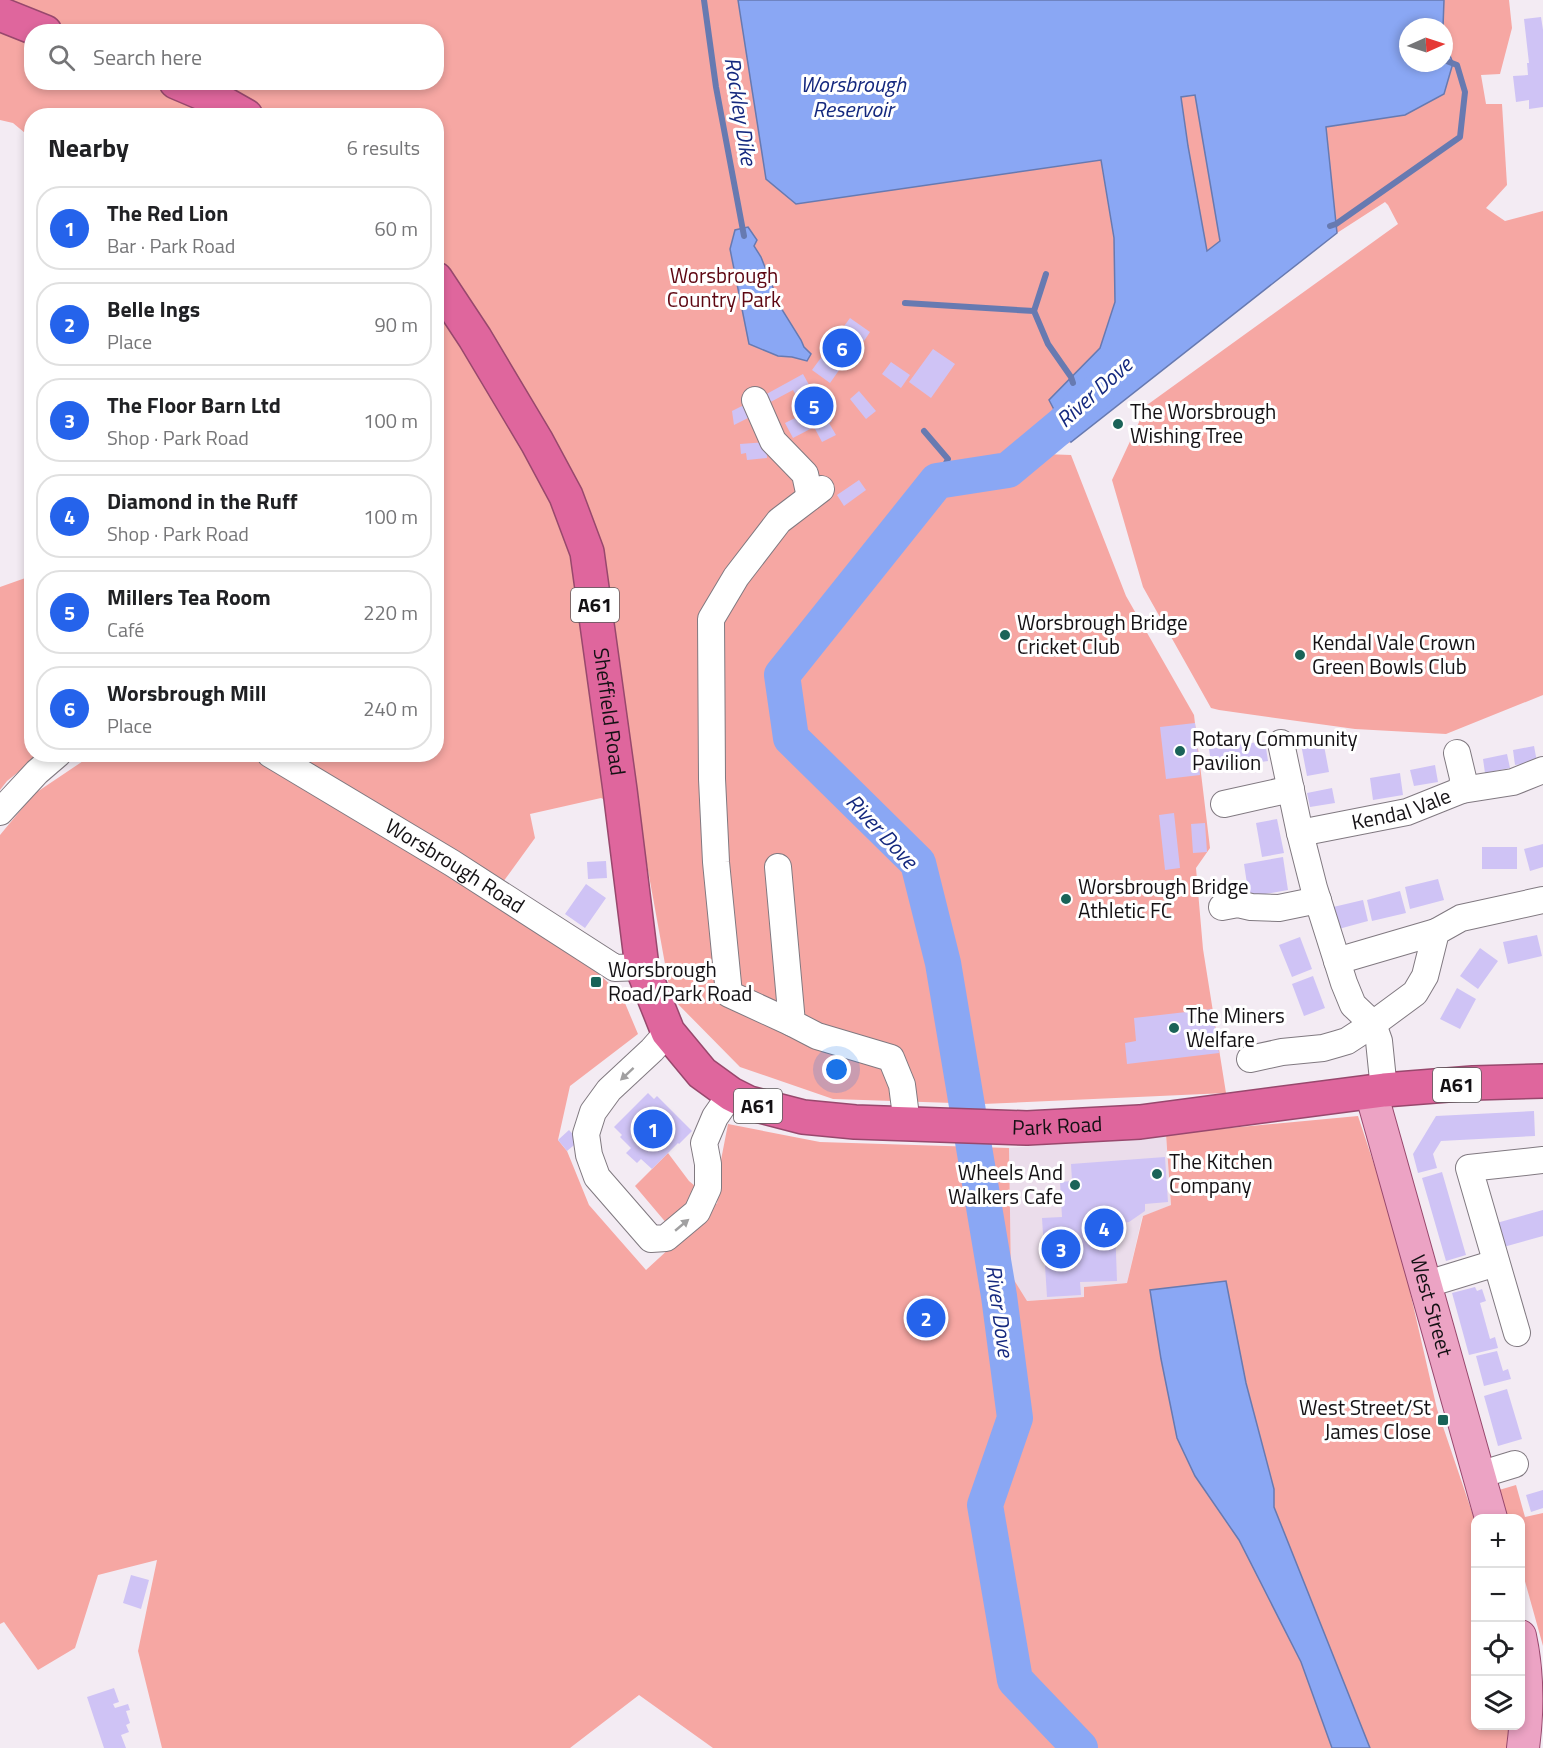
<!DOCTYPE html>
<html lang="en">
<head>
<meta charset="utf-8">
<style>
	body { margin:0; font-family:"Titillium Web",sans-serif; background:#f2f2f2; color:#202124 }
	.controls { position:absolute; right:18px; bottom:18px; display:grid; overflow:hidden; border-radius:12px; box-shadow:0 3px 9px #0003 }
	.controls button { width:54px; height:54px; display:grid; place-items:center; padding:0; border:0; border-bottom:2px solid #e0e0e0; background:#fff; color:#202124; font:30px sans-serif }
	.compass { position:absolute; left:1399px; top:18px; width:54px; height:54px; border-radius:50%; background:#fff; box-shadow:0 3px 9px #0003; rotate:87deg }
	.you { position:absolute; left:837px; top:1070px; width:21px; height:21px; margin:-15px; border:4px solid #fff; border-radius:50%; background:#1a73e8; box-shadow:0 0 0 9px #1a73e833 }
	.badge { display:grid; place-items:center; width:39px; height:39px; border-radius:50%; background:#2563eb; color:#fff; font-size:20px; font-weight:700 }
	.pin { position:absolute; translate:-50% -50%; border:3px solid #fff; box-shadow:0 2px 6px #0006 }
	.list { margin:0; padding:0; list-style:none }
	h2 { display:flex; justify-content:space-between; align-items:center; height:78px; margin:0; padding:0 24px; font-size:26px }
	h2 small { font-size:20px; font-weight:400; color:#757577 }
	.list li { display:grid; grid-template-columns:39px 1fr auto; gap:18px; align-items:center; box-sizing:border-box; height:84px; margin:0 12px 12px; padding:0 12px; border:2px solid #e0e0e0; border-radius:24px }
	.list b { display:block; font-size:22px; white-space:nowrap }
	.list p { margin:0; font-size:20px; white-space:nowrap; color:#757577 }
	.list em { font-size:20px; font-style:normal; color:#757577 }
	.icon { flex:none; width:33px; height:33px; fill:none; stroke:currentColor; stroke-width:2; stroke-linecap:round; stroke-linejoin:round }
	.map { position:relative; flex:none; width:1543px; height:1748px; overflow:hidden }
	.search { position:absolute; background:#fff; box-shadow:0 3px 9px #0003; left:24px; top:24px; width:420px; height:66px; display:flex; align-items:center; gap:15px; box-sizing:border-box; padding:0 21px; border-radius:24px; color:#757577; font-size:22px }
	.panel { position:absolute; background:#fff; box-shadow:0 3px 9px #0003; left:24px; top:108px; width:420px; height:654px; border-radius:24px }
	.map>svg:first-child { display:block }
	.built { fill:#ebddeb }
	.green { fill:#f6a7a3; fill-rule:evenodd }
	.water { fill:#8aa7f4; stroke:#677ab1; stroke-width:1.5; fill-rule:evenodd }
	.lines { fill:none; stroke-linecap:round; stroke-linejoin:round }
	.stream { stroke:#677ab1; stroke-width:6 }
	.river { stroke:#8aa7f4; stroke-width:36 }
	.building { fill:#cfc3f5 }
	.minor-casing { stroke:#807980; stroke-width:28 }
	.major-casing { stroke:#98486d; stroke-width:34 }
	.highway-casing { stroke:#98486d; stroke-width:36 }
	.minor { stroke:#fff; stroke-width:26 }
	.major { stroke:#eca3c4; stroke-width:32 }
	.highway { stroke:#df669d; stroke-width:33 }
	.oneway { fill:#a1a0a1 }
	.poi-dot { fill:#1a6358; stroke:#fff; stroke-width:2 }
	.labels { text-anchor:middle; stroke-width:6; stroke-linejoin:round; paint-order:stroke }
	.shield { fill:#fff; stroke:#5a585a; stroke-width:1.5 }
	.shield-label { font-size:20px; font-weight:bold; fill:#141114 }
	.park-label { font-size:21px; fill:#5e0712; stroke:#fff }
	.poi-label { font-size:21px; fill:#141114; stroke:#fff; text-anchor:start }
	.street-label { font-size:21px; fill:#141114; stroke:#fff }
	.water-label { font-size:22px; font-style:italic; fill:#15297f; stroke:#fff }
</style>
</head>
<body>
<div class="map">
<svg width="1543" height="1748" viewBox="0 0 1543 1748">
	<rect width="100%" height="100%" fill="#f3ebf3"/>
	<!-- built -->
	<path class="built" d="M1166,1134L1171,1205L1142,1217L1127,1283L1084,1287V1297L1026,1301L1011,1275L1009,1148Z"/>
	<!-- green -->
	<path class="green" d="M0,0H1509L1512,28L1500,74L1481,75L1486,104H1502L1507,185L1486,208L1505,221L1543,211V695L1446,734L1355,729L1219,710L1211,708L1143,587L1112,480L1147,405L1398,224L1388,205L1385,202L1337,233L1071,442L1044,454L1071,455L1126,596L1194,715L1210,848L1196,868L1203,949L1226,1093L983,1104L833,1099L740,1067L671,997L638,815L601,798L530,814L535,838L503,882L622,996L638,1034L570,1086L558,1140L567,1151L589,1205L646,1270L696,1224L668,1225L635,1186L668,1153L689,1181L717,1204L721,1160L728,1124L820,1142L1009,1148L1011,1275L1027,1301L1084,1297V1287L1127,1283L1143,1216L1171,1205L1166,1134L1358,1116L1396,1231L1437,1409L1475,1521L1476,1726H1509L1507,1748H713L639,1695L570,1748H162L138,1651L157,1560L98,1575L75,1648L38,1670L4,1622L0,1624V835L34,794L92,755L436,754V116H32L31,138L13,123L0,120ZM1408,27H1444V63H1408ZM32,32H436V82H32Z
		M31,576L32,754L40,755L7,781L0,790V587Z
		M1516,1485L1525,1517L1543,1513V1646L1521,1567L1520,1518H1507L1499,1490Z"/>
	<!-- water -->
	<path class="water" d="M738,0H1444L1443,27H1408V63H1444V41L1453,63L1444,94L1405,115L1326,127L1337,233L1071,442L1049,400L1100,348L1115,302L1114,238L1101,160L796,204L766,179ZM1195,95L1220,241L1207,251L1188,146L1181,97Z
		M748,227L757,240L754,246L761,257L781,308L801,340L804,347L811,354L807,361L792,357L778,356L749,344L730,249L735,230Z
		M1226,1281L1246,1383L1274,1489V1507L1370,1748H1332L1301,1662L1239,1540L1195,1476L1177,1438L1161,1359L1150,1290Z"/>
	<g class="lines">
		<!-- stream -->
		<path class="stream" d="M704,0L716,87L744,236
			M1330,226L1336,224L1460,137L1465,92L1457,65L1444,60
			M905,303L1034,311L1048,344L1071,377L1073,383
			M1034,311L1046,274
			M924,431L948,459L937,481"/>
		<!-- river -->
		<path class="river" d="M1080,1748L1015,1680L985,1505L1015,1418L999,1296L943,963L918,863L791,738L782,675L937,481L1008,470L1062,425L1097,392"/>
	</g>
	<!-- building -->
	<path class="building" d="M1541,17L1543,30V107L1529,109V100L1516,102L1513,76L1528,75L1527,63H1529L1524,19Z
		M850,318L870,332L864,341L861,339L830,383L812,370Z
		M933,349L955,364L931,398L909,382Z
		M891,362L910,375L901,388L882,374Z
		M803,374L813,392L816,390L832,421L829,423L836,435L822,442L814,427L793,438L785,423L805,413L793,390L765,405L761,397Z
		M859,391L876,411L866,419L850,399Z
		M748,403L754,415L734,425L732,411Z
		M766,442L767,458L747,460L746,453L741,454L740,444Z
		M859,480L866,490L844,506L837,495Z
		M1195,723L1200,775L1166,779L1160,727Z
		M1322,735L1329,772L1307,776L1300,739Z
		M1265,741L1268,761L1212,769L1209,749Z
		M1534,746L1537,762L1515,765L1513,750Z
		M1507,754L1510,768L1485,773L1483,759Z
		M1435,765L1438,782L1414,786L1410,770Z
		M1400,773L1403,795L1373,800L1370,778Z
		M1332,788L1335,803L1310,807L1307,793Z
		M1174,813L1180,868L1165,870L1159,815Z
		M1277,819L1284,853L1262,857L1256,823Z
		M1205,823L1207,852L1193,853L1191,824Z
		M1543,844V867L1530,871L1524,849Z
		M1482,847H1517V869H1482Z
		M1283,857L1288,890L1249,897L1244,864Z
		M606,861L607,878L588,879L587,862Z
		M1438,879L1444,900L1410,909L1405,887Z
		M586,884L606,898L585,928L565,914Z
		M1400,891L1406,913L1372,921L1367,900Z
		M1363,900L1368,921L1335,930L1329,908Z
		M1537,935L1542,956L1508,964L1503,942Z
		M1300,937L1312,969L1292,977L1279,945Z
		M1480,948L1498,961L1478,989L1460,976Z
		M1313,976L1325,1008L1304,1016L1292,984Z
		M1457,988L1476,999L1460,1029L1440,1019Z
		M1212,1009L1219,1053L1127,1064L1125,1043L1136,1041L1134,1018Z
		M648,1093L654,1099L657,1096L692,1131L679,1144L678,1143L652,1169L641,1159L637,1163L626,1153L631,1148L620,1137L622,1135L614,1127Z
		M1534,1111L1535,1136L1441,1141L1433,1154L1437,1168L1418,1173L1413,1154L1436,1116Z
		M569,1130L579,1141L567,1151L558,1140Z
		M1165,1157L1168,1202L1145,1204V1211L1129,1222L1115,1224L1117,1281L1080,1282L1081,1295L1047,1297L1042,1218L1062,1217L1060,1182L1072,1181L1071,1164Z
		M1442,1172L1466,1255L1446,1261L1422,1178Z
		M1543,1210V1236L1500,1248L1493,1224Z
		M1475,1287L1477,1291L1482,1289L1486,1301L1480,1303L1490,1339L1495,1337L1498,1348L1469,1355L1452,1293Z
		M1497,1351L1503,1371L1508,1369L1511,1379L1484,1386L1476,1356Z
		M1507,1389L1522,1439L1498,1446L1484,1396Z
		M1543,1490V1508L1531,1512L1526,1495Z
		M131,1575L149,1580L141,1609L123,1603Z
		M114,1688L119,1702L113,1704L115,1708L128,1704L130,1710L126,1711L130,1723L126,1725L129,1732L121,1735L126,1748H104L87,1697Z"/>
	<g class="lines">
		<defs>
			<g id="minor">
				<path d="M755,400L773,441L805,474L810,497"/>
				<path d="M1281,743L1300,833L1314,888L1344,983L1353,1005L1373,1024L1379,1041L1384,1090"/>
				<path id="s1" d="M270,754L452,863L615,968L642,967"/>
				<path d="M1462,790L1513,782L1543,770"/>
				<path d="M1224,804L1291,789"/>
				<path d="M0,812L37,772L58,754"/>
				<path id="s2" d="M1300,833L1407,812L1462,790L1463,778L1457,753"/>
				<path d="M778,867L792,1023L817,1036L891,1058L902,1085L907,1124"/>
				<path d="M1222,907L1238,904L1251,907L1279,908L1318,900"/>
				<path d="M1337,961L1436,932"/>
				<path d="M792,1023L729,994L716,862L712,779L711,619L736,577L779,521L821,489"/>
				<path d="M668,1032L652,1050L609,1090L593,1112L586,1134L589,1155L597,1177L651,1239L666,1238L697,1212L708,1188V1164L704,1143L715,1117L731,1094"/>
				<path d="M1250,1059L1282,1052L1323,1048L1337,1044L1347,1041L1373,1024L1415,993L1425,976L1436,932L1461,918L1543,900"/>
				<path d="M1424,1285L1496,1263"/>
				<path d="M1517,1333L1469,1168L1543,1160"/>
				<path d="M1479,1475L1515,1464"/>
			</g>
			<g id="major">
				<path id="s3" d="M1371,1092L1491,1518"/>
				<path d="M1520,1636C1528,1673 1528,1710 1523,1748"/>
			</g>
			<g id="highway">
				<path d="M0,14L45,32"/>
				<path d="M176,82L216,99L246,116"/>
				<path id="s4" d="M436,279L475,338L537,442L566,496L587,552L620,790L642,967L668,1032L702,1073L731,1094L749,1103L803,1117L855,1122L1027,1128L1140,1122L1384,1090L1473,1083L1543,1081"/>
			</g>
		</defs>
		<!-- minor casing -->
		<use href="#minor" class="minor-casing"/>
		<!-- major casing -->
		<use href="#major" class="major-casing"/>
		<!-- highway casing -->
		<use href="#highway" class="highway-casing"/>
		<!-- minor -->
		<use href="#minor" class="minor"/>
		<!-- major -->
		<use href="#major" class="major"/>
		<!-- highway -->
		<use href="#highway" class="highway"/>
	</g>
	<!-- one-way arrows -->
	<defs><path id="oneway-solid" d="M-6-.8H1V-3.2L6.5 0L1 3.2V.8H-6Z" transform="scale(1.5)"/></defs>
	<g class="oneway">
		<use href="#oneway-solid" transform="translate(627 1074) rotate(137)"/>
		<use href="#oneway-solid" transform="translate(682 1225) rotate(-40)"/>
	</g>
	<!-- markers -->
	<g class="poi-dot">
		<circle cx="1118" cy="424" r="6"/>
		<circle cx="1005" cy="635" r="6"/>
		<circle cx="1300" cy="655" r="6"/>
		<circle cx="1180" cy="751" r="6"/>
		<circle cx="1066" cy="899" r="6"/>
		<rect x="590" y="976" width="12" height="12" rx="3"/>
		<circle cx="1174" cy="1028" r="6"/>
		<circle cx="1157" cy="1174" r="6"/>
		<circle cx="1075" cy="1185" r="6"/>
		<rect x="1437" y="1414" width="12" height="12" rx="3"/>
	</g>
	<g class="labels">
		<!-- shield labels -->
		<g class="shield">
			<rect x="571" y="588" width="48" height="34" rx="4.5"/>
			<rect x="1433" y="1068" width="48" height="34" rx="4.5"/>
			<rect x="734" y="1089" width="48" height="34" rx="4.5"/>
		</g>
		<g class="shield-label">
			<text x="595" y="612">A61</text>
			<text x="1457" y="1092">A61</text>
			<text x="758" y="1113">A61</text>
		</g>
		<!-- park labels -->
		<g class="park-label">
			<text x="724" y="283">Worsbrough<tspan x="724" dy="24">Country Park</tspan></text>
		</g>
		<!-- poi labels -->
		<g class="poi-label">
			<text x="1130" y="419">The Worsbrough<tspan x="1130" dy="24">Wishing Tree</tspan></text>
			<text x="1017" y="630">Worsbrough Bridge<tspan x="1017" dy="24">Cricket Club</tspan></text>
			<text x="1312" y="650">Kendal Vale Crown<tspan x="1312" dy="24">Green Bowls Club</tspan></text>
			<text x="1192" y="746">Rotary Community<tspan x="1192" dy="24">Pavilion</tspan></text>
			<text x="1078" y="894">Worsbrough Bridge<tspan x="1078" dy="24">Athletic FC</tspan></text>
			<text x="608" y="977">Worsbrough<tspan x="608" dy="24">Road/Park Road</tspan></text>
			<text x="1186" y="1023">The Miners<tspan x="1186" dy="24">Welfare</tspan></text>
			<text x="1169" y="1169">The Kitchen<tspan x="1169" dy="24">Company</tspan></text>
			<text x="1063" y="1180" text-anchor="end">Wheels And<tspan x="1063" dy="24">Walkers Cafe</tspan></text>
			<text x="1431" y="1415" text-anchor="end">West Street/St<tspan x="1431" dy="24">James Close</tspan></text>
		</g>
		<!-- street labels -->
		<g class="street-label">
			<text dy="7" stroke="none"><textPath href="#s4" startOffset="474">Sheffield Road</textPath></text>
			<text dy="7" stroke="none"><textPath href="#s2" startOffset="104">Kendal Vale</textPath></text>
			<text dy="7" stroke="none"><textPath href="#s1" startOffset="216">Worsbrough Road</textPath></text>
			<text dy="7" stroke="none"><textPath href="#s4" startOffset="1221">Park Road</textPath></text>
			<text dy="7" stroke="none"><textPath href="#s3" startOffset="222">West Street</textPath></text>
		</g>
		<!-- water labels -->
		<g class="water-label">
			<text x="853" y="92">Worsbrough<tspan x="853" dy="25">Reservoir</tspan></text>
			<text transform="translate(741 111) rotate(81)" y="8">Rockley Dike</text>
			<text transform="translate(1094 392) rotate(-42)" y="8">River Dove</text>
			<text transform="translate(882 831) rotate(47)" y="8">River Dove</text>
			<text transform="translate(1000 1311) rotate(82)" y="8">River Dove</text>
		</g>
	</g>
</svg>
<div class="controls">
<button>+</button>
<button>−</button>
<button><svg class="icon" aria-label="locate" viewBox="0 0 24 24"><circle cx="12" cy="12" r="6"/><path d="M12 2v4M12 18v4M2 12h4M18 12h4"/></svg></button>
<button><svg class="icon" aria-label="layers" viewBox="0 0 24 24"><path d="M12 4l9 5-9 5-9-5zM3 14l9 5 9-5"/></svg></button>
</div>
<svg class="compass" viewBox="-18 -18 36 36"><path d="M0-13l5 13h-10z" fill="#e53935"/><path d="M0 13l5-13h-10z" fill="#757577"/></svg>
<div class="you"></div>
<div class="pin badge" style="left:653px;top:1129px">1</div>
<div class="pin badge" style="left:926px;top:1318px">2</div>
<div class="pin badge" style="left:1061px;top:1249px">3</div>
<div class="pin badge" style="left:1104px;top:1228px">4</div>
<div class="pin badge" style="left:814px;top:406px">5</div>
<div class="pin badge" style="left:842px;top:348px">6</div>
<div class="search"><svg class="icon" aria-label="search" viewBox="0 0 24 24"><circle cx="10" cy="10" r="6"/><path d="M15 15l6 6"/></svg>Search here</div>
<section class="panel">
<h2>Nearby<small>6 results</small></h2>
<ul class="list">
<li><span class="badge">1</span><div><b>The Red Lion</b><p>Bar · Park Road</p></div><em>60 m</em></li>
<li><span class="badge">2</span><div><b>Belle Ings</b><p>Place</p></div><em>90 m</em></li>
<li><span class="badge">3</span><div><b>The Floor Barn Ltd</b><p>Shop · Park Road</p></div><em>100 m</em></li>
<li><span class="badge">4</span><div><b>Diamond in the Ruff</b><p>Shop · Park Road</p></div><em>100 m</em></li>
<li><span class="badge">5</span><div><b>Millers Tea Room</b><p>Café</p></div><em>220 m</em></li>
<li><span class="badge">6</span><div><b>Worsbrough Mill</b><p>Place</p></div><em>240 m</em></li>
</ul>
</section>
</div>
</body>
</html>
